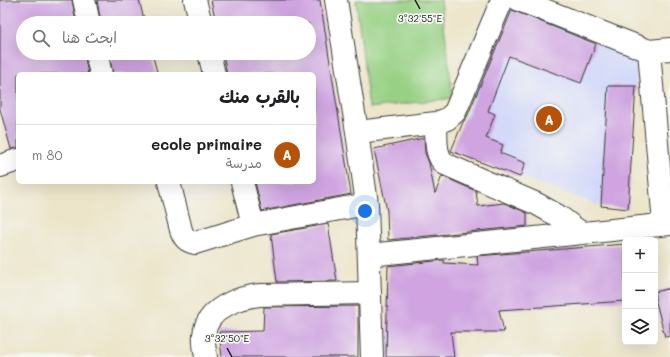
<!DOCTYPE html>
<html lang="ar">
<head>
<meta charset="utf-8">
<style>
	body { margin:0; font-family:Mali,"Playpen Sans Arabic",sans-serif; background:#f2f2f2; color:#202124; direction:rtl }
	.controls { position:absolute; right:12px; bottom:12px; display:grid; overflow:hidden; border-radius:6px; box-shadow:0 4px 16px #0002 }
	.controls button { width:36px; height:36px; display:grid; place-items:center; padding:0; border:0; border-bottom:1px solid #e0e0e0; background:#fff; color:#202124; font:20px sans-serif }
	.you { position:absolute; left:365px; top:211px; width:14px; height:14px; margin:-10px; border:3px solid #fff; border-radius:50%; background:#1a73e8; box-shadow:0 0 0 6px #1a73e833 }
	.badge { display:grid; place-items:center; width:26px; height:26px; border-radius:50%; background:#b45309; color:#fff; font-size:13px; font-weight:700 }
	.pin { position:absolute; translate:-50% -50%; border:2px solid #fff; box-shadow:0 1px 4px #0006 }
	.list { margin:0; padding:0; list-style:none }
	h2 { display:flex; justify-content:space-between; align-items:center; height:52px; margin:0; padding:0 16px; font-size:17px }
	h2 small { font-size:13px; font-weight:400; color:#757577 }
	.list li { display:grid; grid-template-columns:26px 1fr auto; gap:12px; align-items:center; box-sizing:border-box; height:60px; padding:0 16px; border-top:1px solid #e0e0e0 }
	.list b { display:block; font-size:15px; white-space:nowrap }
	.list p { margin:0; font-size:13px; white-space:nowrap; color:#757577 }
	.list em { font-size:13px; font-style:normal; color:#757577 }
	.icon { flex:none; width:22px; height:22px; fill:none; stroke:currentColor; stroke-width:2; stroke-linecap:round; stroke-linejoin:round }
	.map { position:relative; flex:none; width:670px; height:357px; overflow:hidden; direction:ltr }
	.search { position:absolute; background:#fff; box-shadow:0 4px 16px #0002; left:16px; top:16px; width:300px; height:44px; display:flex; align-items:center; gap:10px; box-sizing:border-box; padding:0 14px; border-radius:22px; color:#757577; font-size:15px }
	.panel { position:absolute; background:#fff; box-shadow:0 4px 16px #0002; left:16px; top:72px; width:300px; height:112px; border-radius:6px; direction:rtl }
	.map>svg:first-child { display:block }
	.built { fill:#d3d9f9 }
	.green { fill:#98d185; stroke:#5a7650 }
	.building { fill:#cfa4e1 }
	.lines { fill:none; stroke-linecap:round; stroke-linejoin:round }
	.minor-casing { stroke:#3b3a36; stroke-width:24 }
	.minor { stroke:#fff; stroke-width:22 }
	.ticks { fill:none; stroke:#1c1c1c; stroke-width:1.5 }
	.ticks-label { font-size:10px; text-anchor:middle; fill:#1c1c1c; stroke:#f6f6f2; stroke-width:3.5; stroke-linejoin:round; paint-order:stroke }
</style>
</head>
<body>
<div class="map">
<svg width="670" height="357" viewBox="0 0 670 357">
	<rect width="100%" height="100%" fill="#f6f6f2"/>
	<filter id="ink" filterUnits="userSpaceOnUse"><feTurbulence type="fractalNoise" baseFrequency=".025" numOctaves="2"/><feDisplacementMap in="SourceGraphic" scale="8" xChannelSelector="R" yChannelSelector="G"/><feConvolveMatrix kernelMatrix="1 2 1 2 8 2 1 2 1" color-interpolation-filters="sRGB"/></filter>
	<filter id="wash" filterUnits="userSpaceOnUse"><feTurbulence type="fractalNoise" baseFrequency=".012" numOctaves="4" result="noise"/><feDisplacementMap in="SourceGraphic" scale="16" xChannelSelector="R" yChannelSelector="G"/><feGaussianBlur stdDeviation="0.9" result="paint"/><feColorMatrix in="noise" values="0 0 0 0 0 0 0 0 0 0 0 0 0 0 0 0 0 1.4 0 .05"/><feComposite in="paint" operator="in"/></filter>
	<g filter="url(#wash)">
		<rect width="100%" height="100%" fill="#ece5ca"/>
		<!-- built -->
		<path class="built" d="M510,1L640,52L636,86L628,209L601,206L451,151Z"/>
		<!-- green -->
		<path class="green" d="M356,0H441L453,98L369,108Z"/>
		<g id="blocks">
			<!-- building -->
			<path class="building" d="M0,0H72L76,23H23V53H84L88,74H18V148L11,149L0,109Z
				M97,0H139L145,23H101Z
				M211,0H320L351,194L262,211L255,182H314V74H227L223,53H309V23H216Z
				M512,10L596,44L581,83L509,56L488,111L495,114L486,138L503,145L500,153L525,163L520,177L451,151L463,122L467,117Z
				M109,53H152L157,72L148,74H113Z
				M608,86H636L628,209L601,206Z
				M424,138L425,153L429,163L435,194L442,176L476,191L478,206L504,203L527,213V226L388,240L387,211L374,149Z
				M328,224L337,281L277,282L271,234Z
				M625,244V301L499,310L504,332H451L454,357H386L388,266L444,260V263L478,265L477,256Z
				M670,288V336L665,337L655,298V292Z
				M358,306V357H222L219,332L263,331L264,307Z"/>
		</g>
	</g>
	<g filter="url(#ink)">
		<use href="#blocks" fill-opacity="0" stroke="#3b3a36" stroke-width="1"/>
		<g class="lines">
			<defs>
				<path id="minor" d="M84,0L89,23
					M195,0L201,23
					M336,0L357,132L367,204L372,357
					M519,0L649,51L670,49
					M649,51L664,224
					M96,53L101,74
					M209,53L214,74
					M436,123C437,137 434,155 445,164L537,204L560,217L581,233
					M357,132L436,123L447,119L455,112L502,0
					M0,166L18,160
					M169,182L181,230C184,238 186,241 195,243L253,225
					M242,182L253,225L367,204
					M369,255L670,224
					M206,357C205,350 203,342 204,335C206,309 238,297 260,295L370,293"/>
			</defs>
			<!-- minor casing -->
			<use href="#minor" class="minor-casing"/>
			<!-- minor -->
			<use href="#minor" class="minor"/>
		</g>
	</g>
	<!-- ticks -->
	<path class="ticks" d="M415,0L420,9M227,348L232,357"/>
	<g class="ticks-label">
		<text x="420" y="22">3°32'55"E</text>
		<text x="227" y="342">3°32'50"E</text>
	</g>
</svg>
<div class="controls">
<button>+</button>
<button>−</button>
<button><svg class="icon" aria-label="layers" viewBox="0 0 24 24"><path d="M12 4l9 5-9 5-9-5zM3 14l9 5 9-5"/></svg></button>
</div>
<div class="you"></div>
<div class="pin badge" style="left:549px;top:119px">A</div>
<div class="search"><svg class="icon" aria-label="search" viewBox="0 0 24 24"><circle cx="10" cy="10" r="6"/><path d="M15 15l6 6"/></svg>ابحث هنا</div>
<section class="panel">
<h2>بالقرب منك<small></small></h2>
<ul class="list">
<li><span class="badge">A</span><div><b>ecole primaire</b><p>مدرسة</p></div><em>80 m</em></li>
</ul>
</section>
</div>
</body>
</html>
